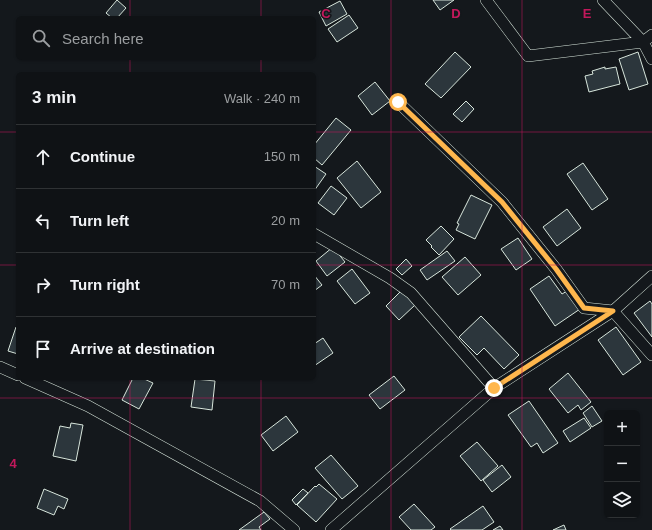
<!DOCTYPE html>
<html lang="en">
<head>
<meta charset="utf-8">
<style>
	body { margin:0; font-family:Arial,sans-serif; background:#1d2022; color:#f1f3f6 }
	.controls { position:absolute; right:12px; bottom:12px; display:grid; overflow:hidden; border-radius:6px; box-shadow:0 1px 3px #0004 }
	.controls button { width:36px; height:36px; display:grid; place-items:center; padding:0; border:0; border-bottom:1px solid #2f3234; background:#0f1215; color:#f1f3f6; font:20px sans-serif }
	.stop { position:absolute; width:12px; height:12px; margin:-9px; border:3px solid #ffb74d; border-radius:50%; background:#fff }
	.stop.end { background:#ffb74d; border-color:#fff; box-shadow:0 1px 4px #0008 }
	.list { margin:0; padding:0; list-style:none }
	h2 { display:flex; justify-content:space-between; align-items:center; height:52px; margin:0; padding:0 16px; font-size:17px }
	h2 small { font-size:13px; font-weight:400; color:#9b9ea0 }
	.list li { display:grid; grid-template-columns:26px 1fr auto; gap:12px; align-items:center; box-sizing:border-box; height:64px; padding:0 16px; border-top:1px solid #2f3234 }
	.list b { display:block; font-size:15px; white-space:nowrap }
	.list em { font-size:13px; font-style:normal; color:#9b9ea0 }
	.icon { flex:none; width:22px; height:22px; fill:none; stroke:currentColor; stroke-width:2; stroke-linecap:round; stroke-linejoin:round }
	.map { position:relative; flex:none; width:652px; height:530px; overflow:hidden }
	.search { position:absolute; background:#0f1215; box-shadow:0 1px 3px #0004; left:16px; top:16px; width:300px; height:44px; display:flex; align-items:center; gap:10px; box-sizing:border-box; padding:0 14px; border-radius:6px; color:#9b9ea0; font-size:15px }
	.panel { position:absolute; background:#0f1215; box-shadow:0 1px 3px #0004; left:16px; top:72px; width:300px; height:308px; border-radius:6px }
	.map>svg:first-child { display:block }
	.building { fill:#2c363c; stroke:#d8e6dc }
	.lines { fill:none; stroke-linecap:round; stroke-linejoin:round }
	.street-casing { stroke:#d8e6dc; stroke-width:12 }
	.street { stroke:#14181c; stroke-width:11 }
	.route { stroke:#ffb74d; stroke-width:5 }
	.grid { fill:none; stroke:#c2185b; stroke-width:1; stroke-opacity:0.55 }
	.grid-label { font-size:13px; text-anchor:middle; font-weight:bold; fill:#c2185b; stroke:#14181c; stroke-width:3; stroke-linejoin:round; paint-order:stroke }
</style>
</head>
<body>
<div class="map">
<svg width="652" height="530" viewBox="0 0 652 530">
	<rect width="100%" height="100%" fill="#14181c"/>
	<!-- building -->
	<path class="building" d="M117,0L126,8L117,18H112L106,13Z
		M433,0H454L440,10Z
		M340,1L347,14L326,26L319,12Z
		M349,15L358,28L337,42L328,29Z
		M455,52L471,67L441,98L425,84Z
		M638,52L648,84L629,90L619,59Z
		M605,67V69L616,67L620,84L589,92L585,76L593,74L592,71Z
		M375,82L390,101L372,115L358,96Z
		M466,101L474,109L462,122L453,114Z
		M336,118L351,130L322,165L314,158V145Z
		M357,161L381,192L361,208L337,178Z
		M583,163L608,199L592,210L567,174Z
		M314,166L326,174L314,191Z
		M331,186L347,198L334,215L318,203Z
		M471,195L492,205L475,239L456,230L459,224L457,223Z
		M567,209L581,228L557,246L543,227Z
		M441,226L454,239L439,255L431,247L432,246L426,240Z
		M518,238L532,259L516,270L501,249Z
		M333,247L345,262L327,276L316,261Z
		M447,251L455,261L427,280L420,270Z
		M465,257L481,275L458,295L442,277Z
		M406,259L412,266L402,275L396,269Z
		M352,269L370,293L355,304L337,281Z
		M314,275L322,285L314,291Z
		M549,276L562,294L567,291L580,309L555,326L530,289Z
		M401,291L415,305L399,320L386,306Z
		M650,301L652,304V337L634,313Z
		M481,316L519,355L504,369L484,348L477,355L459,337Z
		M16,327H18V354L8,351Z
		M616,327L641,362L623,375L598,340Z
		M323,338L333,353L314,366V344Z
		M568,373L591,402L581,410L578,405L568,413L549,389Z
		M394,376L405,390L380,409L369,395Z
		M133,378H142L153,383L139,409L122,400Z
		M195,379L215,381L212,410L191,407Z
		M529,401L558,443L543,453L537,443L531,447L508,415Z
		M592,406L602,421L592,427L583,413Z
		M286,416L298,432L273,451L261,435Z
		M584,418L591,428L570,442L563,431Z
		M71,423L83,425L76,461L53,456L60,426L70,428Z
		M477,442L498,466L481,481L460,456Z
		M331,455L358,486L342,499L315,468Z
		M502,465L511,477L492,492L483,480Z
		M319,484L337,499L316,522L297,505L315,486L316,487Z
		M44,489L68,499L64,509L58,506L54,515L37,508Z
		M303,489L308,493L296,505L292,500Z
		M414,504L435,527L431,530H411L399,517Z
		M483,506L494,522L482,530H451L450,529Z
		M264,512L270,519L259,527L261,530H239Z
		M564,525L566,530H553Z
		M500,526L503,530H493Z"/>
	<g class="lines">
		<defs>
			<path id="street" d="M486,0L528,56L643,42L652,35
				M603,0L643,42L652,59
				M398,102L502,202L556,269L584,308L613,311L652,355
				M314,234L390,278L411,293L494,388
				M0,367L18,375
				M25,378L88,406L260,501L294,530
				M331,530L494,388L613,311L652,276"/>
		</defs>
		<!-- street casing -->
		<use href="#street" class="street-casing"/>
		<!-- street -->
		<use href="#street" class="street"/>
	</g>
	<g class="lines">
		<!-- route -->
		<path class="route" d="M398,102L502,202L556,269L584,308L613,311L494,388"/>
	</g>
	<!-- grid -->
	<path class="grid" d="M130,0V18M261,0V18M391,0V530M522,0V530M130,58V74M261,58V74M0,132H18M314,132H652M0,265H18M314,265H652M130,378V530M261,378V530M0,398H652"/>
	<g class="grid-label">
		<text x="326" y="18">C</text>
		<text x="456" y="18">D</text>
		<text x="587" y="18">E</text>
		<text x="13" y="468">4</text>
	</g>
</svg>
<div class="controls">
<button>+</button>
<button>−</button>
<button><svg class="icon" aria-label="layers" viewBox="0 0 24 24"><path d="M12 4l9 5-9 5-9-5zM3 14l9 5 9-5"/></svg></button>
</div>
<div class="stop" style="left:398px;top:102px"></div>
<div class="stop end" style="left:494px;top:388px"></div>
<div class="search"><svg class="icon" aria-label="search" viewBox="0 0 24 24"><circle cx="10" cy="10" r="6"/><path d="M15 15l6 6"/></svg>Search here</div>
<section class="panel">
<h2>3 min<small>Walk · 240 m</small></h2>
<ul class="list">
<li><svg class="icon" aria-label="ahead" viewBox="0 0 24 24"><path d="M12 20V5M6 11l6-6 6 6"/></svg><div><b>Continue</b></div><em>150 m</em></li>
<li><svg class="icon" aria-label="left" viewBox="0 0 24 24"><path d="M17 20v-9H6M10 6l-5 5 5 5"/></svg><div><b>Turn left</b></div><em>20 m</em></li>
<li><svg class="icon" aria-label="right" viewBox="0 0 24 24"><path d="M7 20v-9h11M14 6l5 5-5 5"/></svg><div><b>Turn right</b></div><em>70 m</em></li>
<li><svg class="icon" aria-label="arrive" viewBox="0 0 24 24"><path d="M6 21V4h12l-3 4 3 4H6"/></svg><div><b>Arrive at destination</b></div></li>
</ul>
</section>
</div>
</body>
</html>
